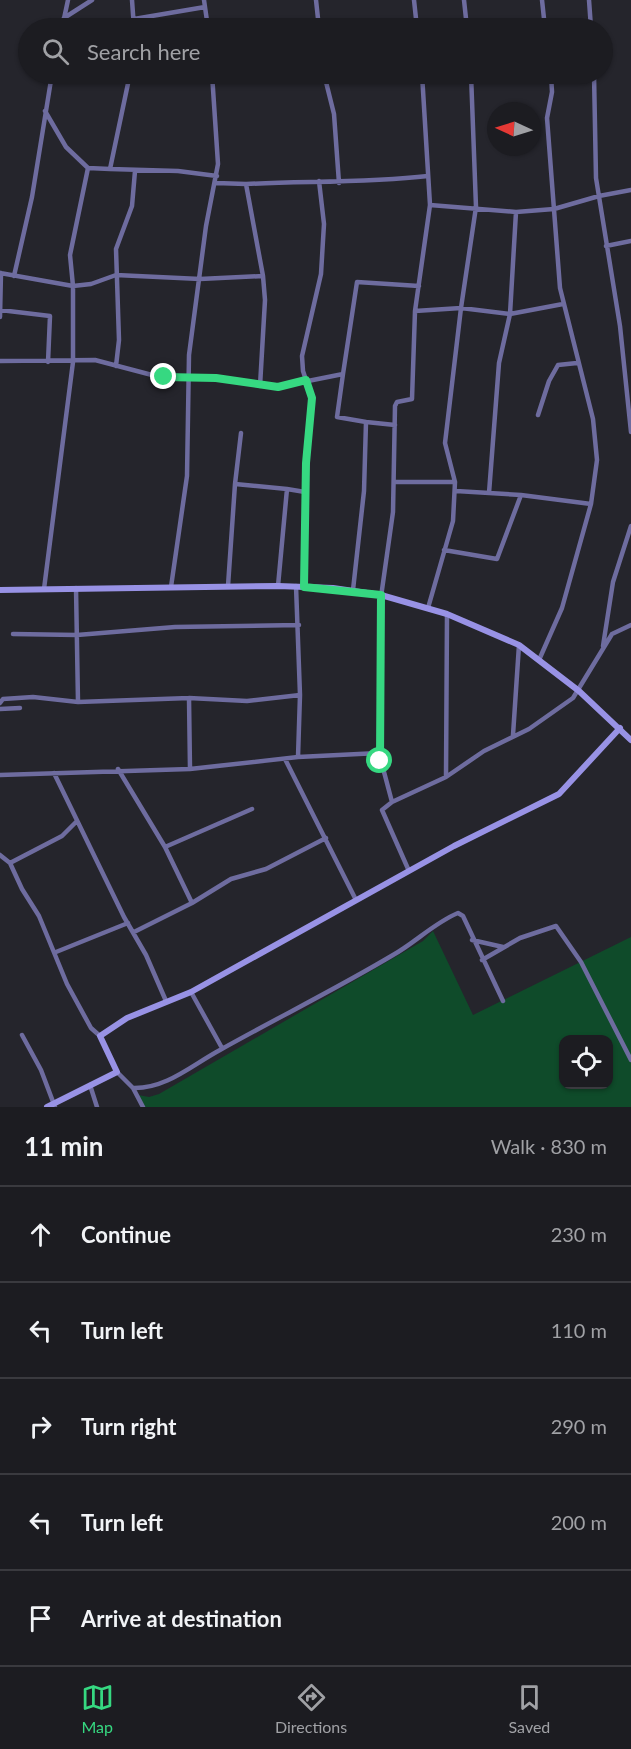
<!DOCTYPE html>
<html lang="en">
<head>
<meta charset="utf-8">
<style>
	body { margin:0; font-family:Lato,sans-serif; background:#25252a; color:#f1f3f6 }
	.controls { position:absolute; right:18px; bottom:18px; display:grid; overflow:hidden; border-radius:12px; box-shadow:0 2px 4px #0004 }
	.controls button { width:54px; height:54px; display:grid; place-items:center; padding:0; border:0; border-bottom:2px solid #3a3a3f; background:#1c1c21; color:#f1f3f6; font:30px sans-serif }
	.compass { position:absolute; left:487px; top:102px; width:54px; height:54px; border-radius:50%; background:#1c1c21; box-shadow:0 2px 4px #0004; rotate:274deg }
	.stop { position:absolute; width:18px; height:18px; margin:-14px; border:4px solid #36d881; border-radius:50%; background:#fff }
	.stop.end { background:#36d881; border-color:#fff; box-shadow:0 2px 6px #0008 }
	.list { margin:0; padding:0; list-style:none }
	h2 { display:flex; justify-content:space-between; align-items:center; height:78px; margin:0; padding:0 24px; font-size:26px }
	h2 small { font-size:20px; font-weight:400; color:#a0a1a5 }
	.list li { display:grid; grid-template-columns:39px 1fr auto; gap:18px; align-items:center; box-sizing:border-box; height:96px; padding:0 24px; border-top:2px solid #3a3a3f }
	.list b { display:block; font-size:22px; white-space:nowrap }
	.list em { font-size:20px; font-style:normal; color:#a0a1a5 }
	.icon { flex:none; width:33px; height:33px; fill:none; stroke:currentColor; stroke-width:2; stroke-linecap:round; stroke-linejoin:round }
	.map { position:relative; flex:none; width:631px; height:1107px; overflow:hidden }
	.search { position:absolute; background:#1c1c21; box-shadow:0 2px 4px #0004; left:18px; right:18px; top:18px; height:66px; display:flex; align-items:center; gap:15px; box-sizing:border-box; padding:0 21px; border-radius:33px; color:#a0a1a5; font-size:22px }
	.sheet { height:558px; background:#1c1c21 }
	nav { display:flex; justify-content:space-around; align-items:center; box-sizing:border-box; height:84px; border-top:2px solid #3a3a3f; background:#1c1c21; font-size:16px; color:#a0a1a5 }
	nav a { display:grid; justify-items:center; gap:3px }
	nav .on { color:#36d881 }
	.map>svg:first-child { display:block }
	.green { fill:#0f4b2a; fill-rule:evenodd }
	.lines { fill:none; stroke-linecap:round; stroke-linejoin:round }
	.minor { stroke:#6e6c9f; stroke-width:4.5 }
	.secondary { stroke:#9892e5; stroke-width:6 }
	.route { stroke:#36d881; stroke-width:8 }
</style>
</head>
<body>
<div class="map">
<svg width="631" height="1107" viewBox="0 0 631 1107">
	<rect width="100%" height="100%" fill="#25252c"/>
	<!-- green -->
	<path class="green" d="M433,931L473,1015L631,937V1107H144L138,1095L149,1097L159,1094L423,941ZM564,1040H608V1084H564Z"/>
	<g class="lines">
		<!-- minor -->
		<path class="minor" d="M132,0L134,28
			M204,0L208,28
			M316,0L319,28
			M414,0L417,28
			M464,0L467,28
			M542,0L545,28
			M589,0L591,28
			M64,18L92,0
			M134,19L205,7
			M62,28L68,0
			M324,74L334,114L339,183
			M594,74L596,178L620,326L631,432
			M213,80L261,79
			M45,111L66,147L88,168L110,169L130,74
			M110,169L178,171L217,176
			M246,184C307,181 367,183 428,176
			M430,205L516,212L554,209L599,196L631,190
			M606,246L631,241
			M0,273L73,286L91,284L116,275L200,279L263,276L246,184L216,183
			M14,276L32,197L52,74
			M0,310L50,316L48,362
			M415,311L461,308L510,314L563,304
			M0,317L1,273
			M0,361L95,360L152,375L215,378L278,387L343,374L357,282L419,286
			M116,366L119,340L116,249L132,206L135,171
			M343,374L337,417L366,422L364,491L353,590
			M260,386L265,300L263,276
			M538,415L549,381L558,365L577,363
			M366,422L395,425
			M395,482H455L453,521L428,608
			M455,482L445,443L461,308L476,207L471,74
			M235,484L241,433
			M287,489L305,492
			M456,491L521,495L591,504
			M489,493L499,363L510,314L516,212
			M444,550L497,559L521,495
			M228,586L235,484L287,489L278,586
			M296,586L300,695L298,757
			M171,587L187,476L189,355L206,226L218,164L212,74
			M304,587L306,463L312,398L303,371L302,356L321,274L324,224L319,181
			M76,588L78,702
			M44,589L73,362V286L70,255L88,168
			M13,634L77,635L175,627L299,625
			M603,646L613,582L631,526
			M539,660L562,608L591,504L597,460L593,419L560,288L547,118L552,92L551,74
			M189,698L247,701L300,695
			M0,703L3,699L33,697L78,702L189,698L190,769
			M0,709L20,708
			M513,735L519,645
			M285,759L356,900
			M118,769L165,847L192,903L134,932
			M54,773L124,917L146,955L166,1001
			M0,775L190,769L298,757L379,753
			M446,777L484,751L529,729L573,698L612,634L631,625
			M392,802L446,777L447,614
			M165,847L252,809
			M0,855L10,863L22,889L39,916L67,984L91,1028L100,1036
			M10,863L62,836L76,822
			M409,871L382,810L392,802L379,753L380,604L393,512L395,406L397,402L412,399L415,311L430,205L422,74
			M192,903L231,879L266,869L326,838
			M472,940L503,947
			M56,952L128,923
			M482,960L520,938L556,926L581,962L631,1060
			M191,992L222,1048
			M22,1035L41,1070L55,1107
			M117,1072L133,1088L143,1107
			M90,1085L97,1107
			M133,1088C166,1089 192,1065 220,1050C277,1018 336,989 393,955C416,942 434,923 458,913L463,916L503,1001"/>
		<!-- secondary -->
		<path class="secondary" d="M0,590L278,586L333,588L381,595L447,614L519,645L579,691L631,740
			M47,1107L117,1072L100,1036L127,1018L191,992L454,846L559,794L620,728"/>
	</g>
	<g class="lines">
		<!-- route -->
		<path class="route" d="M164,377L216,378L278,387L306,380L312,398L306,463L304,587L381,595L380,761"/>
	</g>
</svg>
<div class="controls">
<button><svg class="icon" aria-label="locate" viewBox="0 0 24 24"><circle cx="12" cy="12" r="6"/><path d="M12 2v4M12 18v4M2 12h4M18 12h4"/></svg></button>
</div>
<svg class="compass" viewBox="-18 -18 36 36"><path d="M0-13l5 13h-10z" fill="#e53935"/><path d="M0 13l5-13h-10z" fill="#a0a1a5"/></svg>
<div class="stop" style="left:380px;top:761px"></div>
<div class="stop end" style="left:164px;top:377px"></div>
<div class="search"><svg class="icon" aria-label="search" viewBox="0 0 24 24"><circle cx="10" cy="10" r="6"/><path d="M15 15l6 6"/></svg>Search here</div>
</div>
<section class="sheet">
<h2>11 min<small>Walk · 830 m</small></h2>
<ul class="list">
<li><svg class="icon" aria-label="ahead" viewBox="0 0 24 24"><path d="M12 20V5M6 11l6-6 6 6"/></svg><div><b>Continue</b></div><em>230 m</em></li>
<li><svg class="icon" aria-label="left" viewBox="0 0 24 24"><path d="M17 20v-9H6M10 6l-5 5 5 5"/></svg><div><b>Turn left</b></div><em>110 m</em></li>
<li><svg class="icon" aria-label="right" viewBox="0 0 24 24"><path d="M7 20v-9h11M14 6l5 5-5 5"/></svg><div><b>Turn right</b></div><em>290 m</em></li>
<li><svg class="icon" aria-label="left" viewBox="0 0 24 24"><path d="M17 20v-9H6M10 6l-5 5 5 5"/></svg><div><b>Turn left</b></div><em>200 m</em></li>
<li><svg class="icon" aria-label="arrive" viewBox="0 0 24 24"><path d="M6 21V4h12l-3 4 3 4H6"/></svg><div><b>Arrive at destination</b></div></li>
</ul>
</section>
<nav>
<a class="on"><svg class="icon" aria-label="map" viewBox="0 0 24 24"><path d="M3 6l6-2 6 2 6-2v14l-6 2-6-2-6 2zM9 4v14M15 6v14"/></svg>Map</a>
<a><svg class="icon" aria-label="directions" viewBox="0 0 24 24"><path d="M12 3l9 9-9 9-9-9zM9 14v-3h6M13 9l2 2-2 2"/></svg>Directions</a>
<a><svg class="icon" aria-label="saved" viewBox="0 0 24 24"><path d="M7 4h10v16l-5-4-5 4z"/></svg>Saved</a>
</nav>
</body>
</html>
